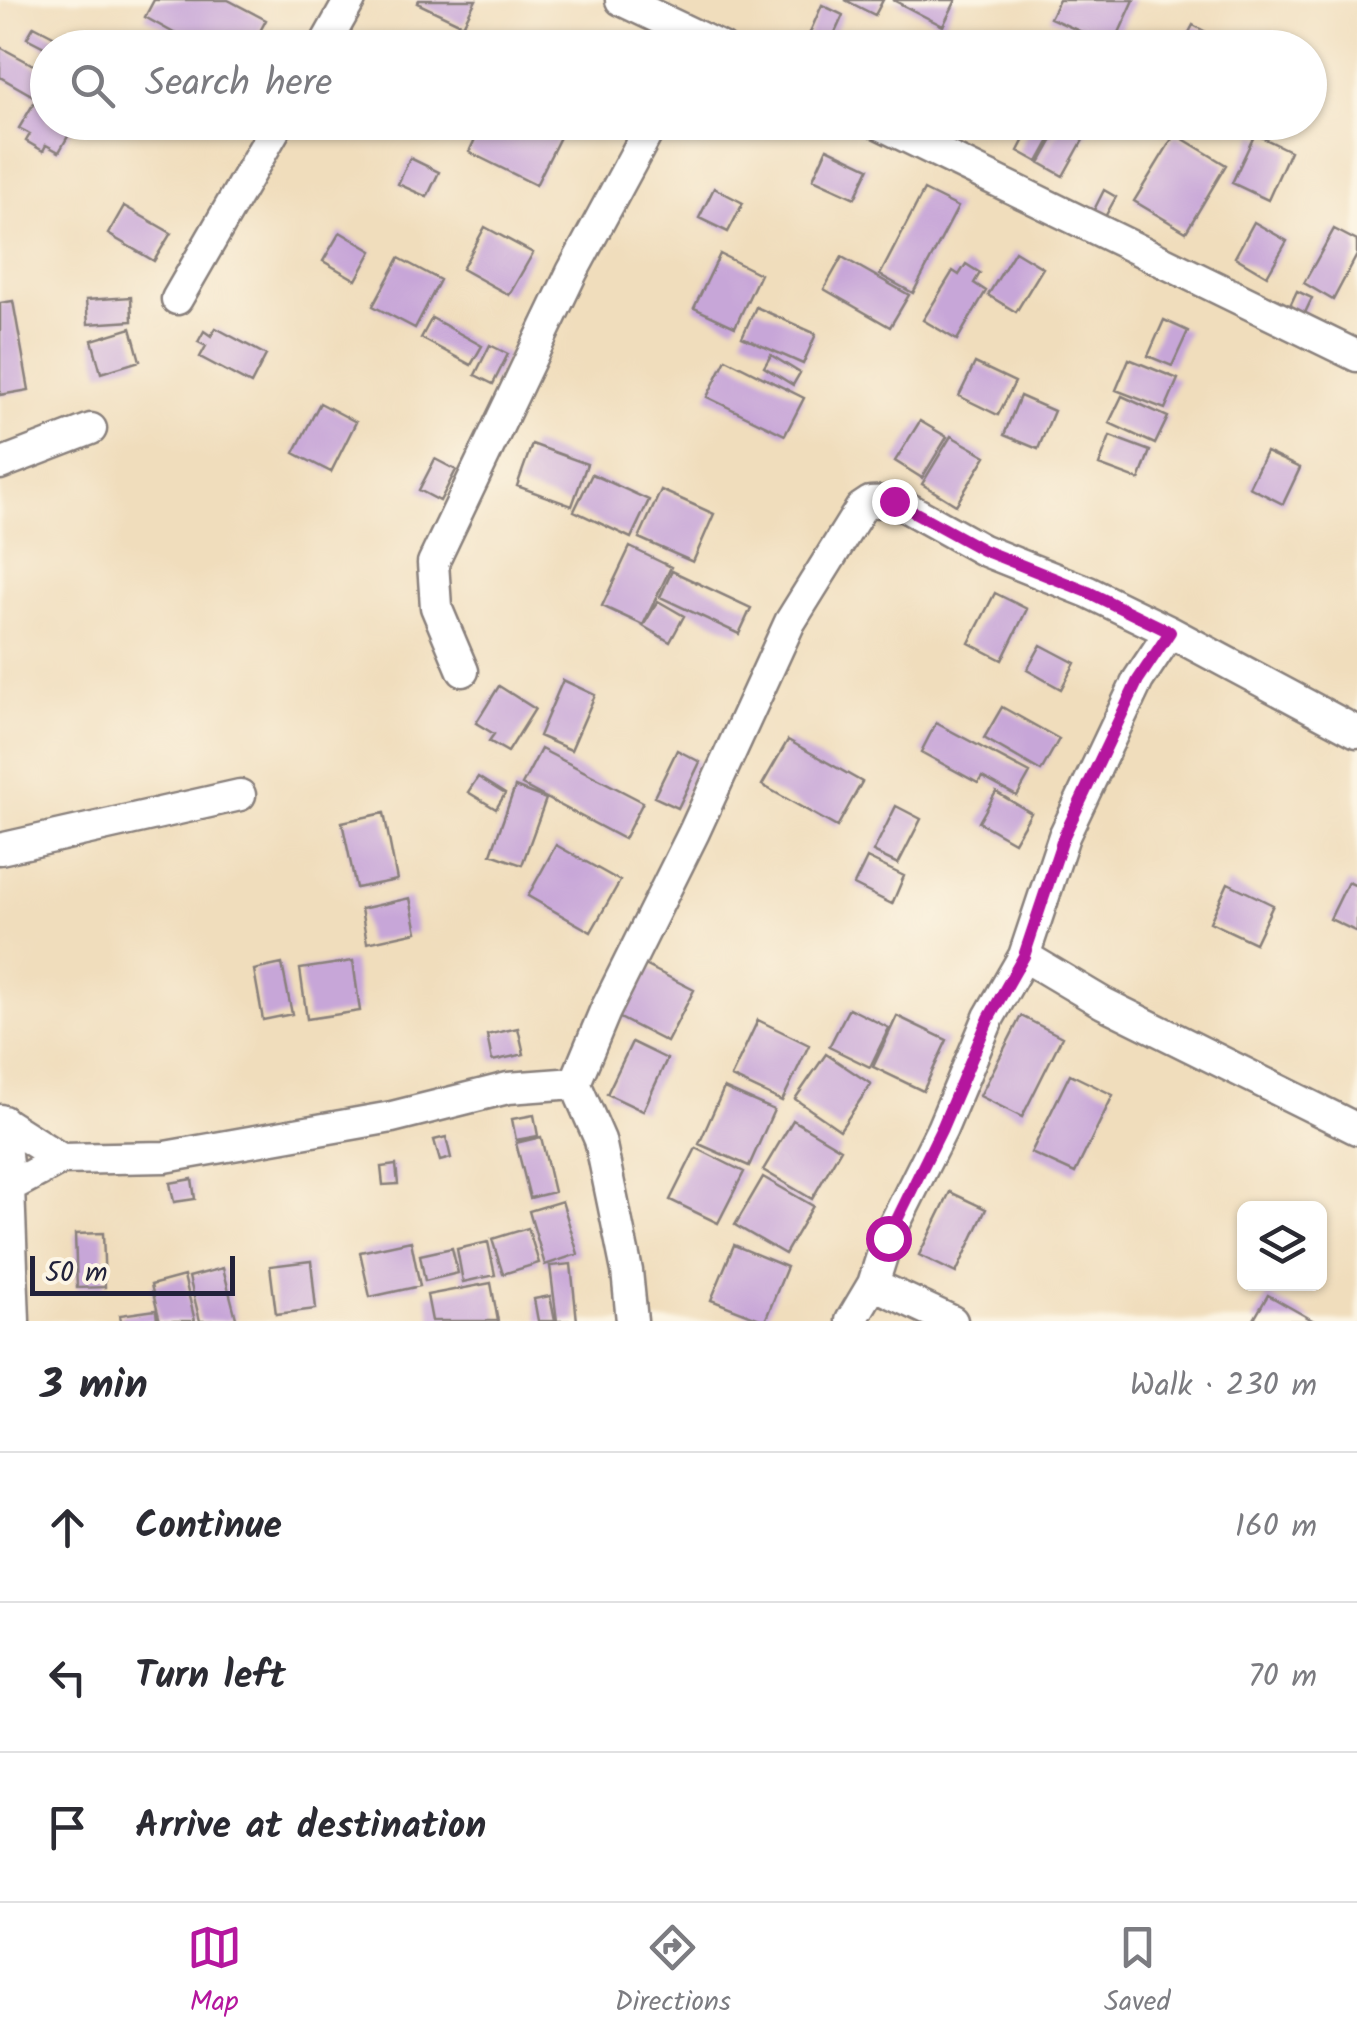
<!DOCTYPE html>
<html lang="en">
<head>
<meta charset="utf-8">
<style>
	body { margin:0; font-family:Kalam,sans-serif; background:#f2f2f3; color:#2b2b33 }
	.controls { position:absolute; right:30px; bottom:30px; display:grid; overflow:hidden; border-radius:15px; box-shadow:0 2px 8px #0004 }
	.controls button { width:90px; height:90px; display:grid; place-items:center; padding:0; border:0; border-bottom:2px solid #e1e1e2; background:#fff; color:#2b2b33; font:50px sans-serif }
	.scale { position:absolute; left:30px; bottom:25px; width:205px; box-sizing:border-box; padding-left:10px; border:5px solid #22223b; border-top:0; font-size:28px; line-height:35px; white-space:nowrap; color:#22223b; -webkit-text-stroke:8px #fcf5e5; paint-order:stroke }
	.stop { position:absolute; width:30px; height:30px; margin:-22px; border:8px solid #b5179e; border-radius:50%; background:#fff }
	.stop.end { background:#b5179e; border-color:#fff; box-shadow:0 2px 10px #0008 }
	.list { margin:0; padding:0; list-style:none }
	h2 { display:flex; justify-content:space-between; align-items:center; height:130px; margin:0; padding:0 40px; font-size:42px }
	h2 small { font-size:32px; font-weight:400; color:#7c7c81 }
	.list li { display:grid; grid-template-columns:65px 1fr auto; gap:30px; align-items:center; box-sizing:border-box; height:150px; padding:0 40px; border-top:2px solid #e1e1e2 }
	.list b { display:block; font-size:38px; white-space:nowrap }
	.list em { font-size:32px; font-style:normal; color:#7c7c81 }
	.icon { flex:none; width:55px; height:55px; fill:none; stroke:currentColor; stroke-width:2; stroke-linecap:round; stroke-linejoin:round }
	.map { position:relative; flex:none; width:1357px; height:1321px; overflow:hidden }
	.search { position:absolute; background:#fff; box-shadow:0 2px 8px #0004; left:30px; right:30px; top:30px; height:110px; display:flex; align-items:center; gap:25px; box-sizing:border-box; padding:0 35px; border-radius:55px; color:#7c7c81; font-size:38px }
	.sheet { height:580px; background:#fff }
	nav { display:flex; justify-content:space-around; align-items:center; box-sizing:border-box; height:140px; border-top:2px solid #e1e1e2; background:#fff; font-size:28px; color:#7c7c81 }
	nav a { display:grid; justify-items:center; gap:5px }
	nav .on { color:#b5179e }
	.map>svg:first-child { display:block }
	.building { fill:#c7a6d8 }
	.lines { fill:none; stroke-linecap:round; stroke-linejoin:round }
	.minor-casing { stroke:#89807c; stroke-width:35 }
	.minor { stroke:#fff; stroke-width:30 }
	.route { stroke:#b5179e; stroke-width:12 }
</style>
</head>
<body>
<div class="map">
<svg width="1357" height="1321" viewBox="0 0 1357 1321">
	<rect width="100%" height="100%" fill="#fcf5e5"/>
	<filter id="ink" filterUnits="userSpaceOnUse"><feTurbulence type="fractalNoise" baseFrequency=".01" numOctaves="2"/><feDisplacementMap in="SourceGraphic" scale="20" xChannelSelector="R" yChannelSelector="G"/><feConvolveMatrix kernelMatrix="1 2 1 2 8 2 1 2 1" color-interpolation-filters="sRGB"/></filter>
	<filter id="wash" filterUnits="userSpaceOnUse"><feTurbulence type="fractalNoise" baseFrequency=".0048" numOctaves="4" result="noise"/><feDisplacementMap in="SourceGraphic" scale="40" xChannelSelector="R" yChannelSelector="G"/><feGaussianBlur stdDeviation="2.25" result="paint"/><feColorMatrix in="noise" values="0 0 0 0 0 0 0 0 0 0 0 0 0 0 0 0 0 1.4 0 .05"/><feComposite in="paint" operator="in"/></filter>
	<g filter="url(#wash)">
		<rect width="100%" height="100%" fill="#f0ddbc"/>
		<g id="blocks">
			<!-- building -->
			<path class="building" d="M154,0H228L266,20L251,48H201L145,17Z
				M419,0H476L463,25L417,3Z
				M845,0H883L875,15Z
				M893,0H956L943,26Z
				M1059,0H1134L1113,46L1050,18Z
				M822,5L843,15L828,48H803Z
				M1193,25L1236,48H1181Z
				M34,26L57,38L52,48L48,49L27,38Z
				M523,30L559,48H514Z
				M0,47L48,73L35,97L0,77Z
				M41,91L48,95V122H76L59,152L46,145L43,151L26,141L30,134L19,128Z
				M483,122H540L562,133L536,185L469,152Z
				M1033,122H1060L1038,162L1018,151Z
				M1063,122H1072L1088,131L1063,176L1040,163Z
				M1142,122H1171L1165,134Z
				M1175,134L1226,165L1186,232L1134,201Z
				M1255,134L1290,151L1268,200L1232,183Z
				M827,148L869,168L855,198L813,179Z
				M410,158L439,172L427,197L398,184Z
				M714,188L743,203L728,232L699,218Z
				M924,190L958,207L913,293L880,275Z
				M1104,190L1116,197L1101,224L1090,218Z
				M124,206L171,233L154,261L108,234Z
				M1254,222L1287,241L1267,276L1235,257Z
				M485,227L533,253L509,295L462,269Z
				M1334,229L1357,241V255L1333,300L1304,283Z
				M340,232L372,251L356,280L323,261Z
				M1015,251L1043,268L1016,312L988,295Z
				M720,254L760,274L735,327L694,308Z
				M842,257L909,295L890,327L824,289Z
				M399,258L440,280L415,328L373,306Z
				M966,264L980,273L974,283L986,291L957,340L923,320L953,271L959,275Z
				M1297,291L1312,298L1303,317L1288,310Z
				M131,297L132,321L88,324L86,300Z
				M13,301L29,390L0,395V303Z
				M756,307L816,334L803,364L742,337Z
				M432,318L482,346L471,365L421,338Z
				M1164,320L1188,331L1172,366L1148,356Z
				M131,328L140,361L101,373L92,340Z
				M216,328L266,355L251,384L200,357L206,346L198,342L204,331L211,336Z
				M490,345L508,354L493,384L475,375Z
				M771,355L800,373L793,385L764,367Z
				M726,359L804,398L785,435L707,397Z
				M1129,359L1178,379L1165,409L1116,390Z
				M975,363L1015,382L998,415L959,396Z
				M1020,396L1054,411L1038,449L1004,435Z
				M1122,396L1168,417L1155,444L1109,423Z
				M320,403L356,422L331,472L294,453Z
				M920,421L947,437L922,478L895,461Z
				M951,436L986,456L956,505L922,484Z
				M1110,436L1150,451L1139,480L1099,465Z
				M532,444L587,464L572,506L517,486Z
				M1266,452L1300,468L1283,504L1249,487Z
				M435,459L456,470L440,501L419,490Z
				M592,474L649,500L631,538L574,511Z
				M661,490L714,514L693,562L639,538Z
				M630,547L671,567L643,625L602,606Z
				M672,571L751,608L739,634L660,597Z
				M995,593L1027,609L1002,660L969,643Z
				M658,601L684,616L670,642L643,626Z
				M1041,645L1075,663L1061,689L1027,670Z
				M563,680L595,695L571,750L539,736Z
				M499,686L535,709L508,752L489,741L494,734L476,723Z
				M1002,707L1059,739L1041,771L984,738Z
				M936,723L1030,773L1017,796L982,777L978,783L921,752Z
				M788,740L862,782L837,827L762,785Z
				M541,749L643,802L624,839L522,785Z
				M677,750L700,762L678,808L654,797Z
				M478,777L505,794L496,809L468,792Z
				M515,787L546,799L522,865L491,854Z
				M996,792L1031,813L1014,842L979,822Z
				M896,806L921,819L898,864L873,852Z
				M384,813L397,880L356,888L342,822Z
				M556,845L620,881L591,932L528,896Z
				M867,858L904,876L892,904L854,885Z
				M1348,882L1357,886V932L1330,919Z
				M1228,883L1273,905L1255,943L1210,922Z
				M410,898L417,932L367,943L361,909Z
				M353,961L360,1011L307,1019L300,969Z
				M282,964L292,1014L263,1020L254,970Z
				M645,965L694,990L667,1042L618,1017Z
				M849,1008L889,1028L870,1067L829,1047Z
				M897,1016L947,1040L923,1091L873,1067Z
				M1021,1016L1062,1037L1022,1117L980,1096Z
				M758,1020L809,1045L782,1101L731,1077Z
				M518,1028L524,1054L492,1061L487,1035Z
				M632,1042L667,1059L643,1111L607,1094Z
				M826,1054L871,1084L840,1130L795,1099Z
				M1070,1074L1113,1095L1075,1173L1031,1153Z
				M724,1088L774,1110L749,1166L699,1144Z
				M534,1115L538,1136L516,1140L512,1119Z
				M793,1120L841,1149L812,1199L763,1170Z
				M446,1137L451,1158L440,1161L434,1140Z
				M541,1137L554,1192L530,1198L516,1143Z
				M696,1148L744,1172L718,1223L670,1200Z
				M396,1165L398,1184L383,1185L381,1167Z
				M763,1177L813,1206L785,1254L735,1225Z
				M192,1179L195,1199L174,1202L170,1183Z
				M950,1192L986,1209L956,1273L919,1255Z
				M562,1201L578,1254L545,1265L529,1211Z
				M528,1228L539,1263L503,1274L492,1239Z
				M103,1233L105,1287L77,1288L75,1234Z
				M411,1241L420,1286L370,1297L360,1252Z
				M488,1242L495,1275L463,1282L457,1249Z
				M734,1245L787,1267L765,1321L711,1300Z
				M452,1248L458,1273L425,1281L420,1255Z
				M311,1261L316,1309L276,1314L270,1266Z
				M571,1264L577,1321H557L550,1266Z
				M223,1268L236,1318L225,1321H200L189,1277Z
				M184,1276L195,1321H160L151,1285Z
				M491,1283L498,1321H432L427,1295Z
				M1268,1295L1314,1321H1253Z
				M550,1296L555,1321H538L534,1299Z
				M156,1310L157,1321H121L120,1315Z"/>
		</g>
	</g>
	<g filter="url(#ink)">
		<use href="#blocks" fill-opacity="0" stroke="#89807c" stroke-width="2.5"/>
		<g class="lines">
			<defs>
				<path id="minor" d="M621,0L722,48
					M323,48L350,0
					M876,122L1357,356
					M177,299L279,122
					M0,464L91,429
					M463,671L436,607L433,563L572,272L653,122
					M0,849L240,795
					M1024,956L1103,1003L1357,1129
					M575,1083L605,1011L694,832L790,622L861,508L870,502L895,501L983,550L1088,592L1170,632L1357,732
					M0,1120L61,1159L165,1157L392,1117L508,1088L575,1083L600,1140L627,1271L632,1321
					M3,1121L9,1187L14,1321
					M9,1187L61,1159
					M873,1284L952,1321
					M851,1321L873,1284L888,1237L942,1129L989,1017L1024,956L1064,836L1138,680L1170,632"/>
			</defs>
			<!-- minor casing -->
			<use href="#minor" class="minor-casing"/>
			<!-- minor -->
			<use href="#minor" class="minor"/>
		</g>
	</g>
	<g class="lines" filter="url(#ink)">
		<!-- route -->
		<path class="route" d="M888,1238L942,1128L989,1018L1024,956L1064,836L1138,680L1170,632L1088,592L983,550L894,501"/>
	</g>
</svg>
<div class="controls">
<button><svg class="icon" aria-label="layers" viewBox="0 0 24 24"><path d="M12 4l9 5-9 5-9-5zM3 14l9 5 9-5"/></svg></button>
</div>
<div class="scale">50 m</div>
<div class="stop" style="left:888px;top:1238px"></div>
<div class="stop end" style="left:894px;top:501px"></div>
<div class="search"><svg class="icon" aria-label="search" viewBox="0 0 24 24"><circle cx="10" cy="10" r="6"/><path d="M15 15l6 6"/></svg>Search here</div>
</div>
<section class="sheet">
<h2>3 min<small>Walk · 230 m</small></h2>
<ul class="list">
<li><svg class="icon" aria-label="ahead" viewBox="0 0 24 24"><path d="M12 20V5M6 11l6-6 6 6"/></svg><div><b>Continue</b></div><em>160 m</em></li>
<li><svg class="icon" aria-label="left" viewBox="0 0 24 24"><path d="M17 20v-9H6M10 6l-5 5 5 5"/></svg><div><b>Turn left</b></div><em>70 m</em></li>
<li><svg class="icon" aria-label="arrive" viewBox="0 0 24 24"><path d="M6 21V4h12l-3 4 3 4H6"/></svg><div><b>Arrive at destination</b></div></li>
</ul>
</section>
<nav>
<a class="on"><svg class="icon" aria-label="map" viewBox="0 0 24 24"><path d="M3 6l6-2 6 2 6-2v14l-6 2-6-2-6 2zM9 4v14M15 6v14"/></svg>Map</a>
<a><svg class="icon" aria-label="directions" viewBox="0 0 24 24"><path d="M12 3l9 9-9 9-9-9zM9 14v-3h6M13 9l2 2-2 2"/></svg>Directions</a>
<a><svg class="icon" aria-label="saved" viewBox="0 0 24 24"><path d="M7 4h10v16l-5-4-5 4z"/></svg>Saved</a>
</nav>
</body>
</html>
